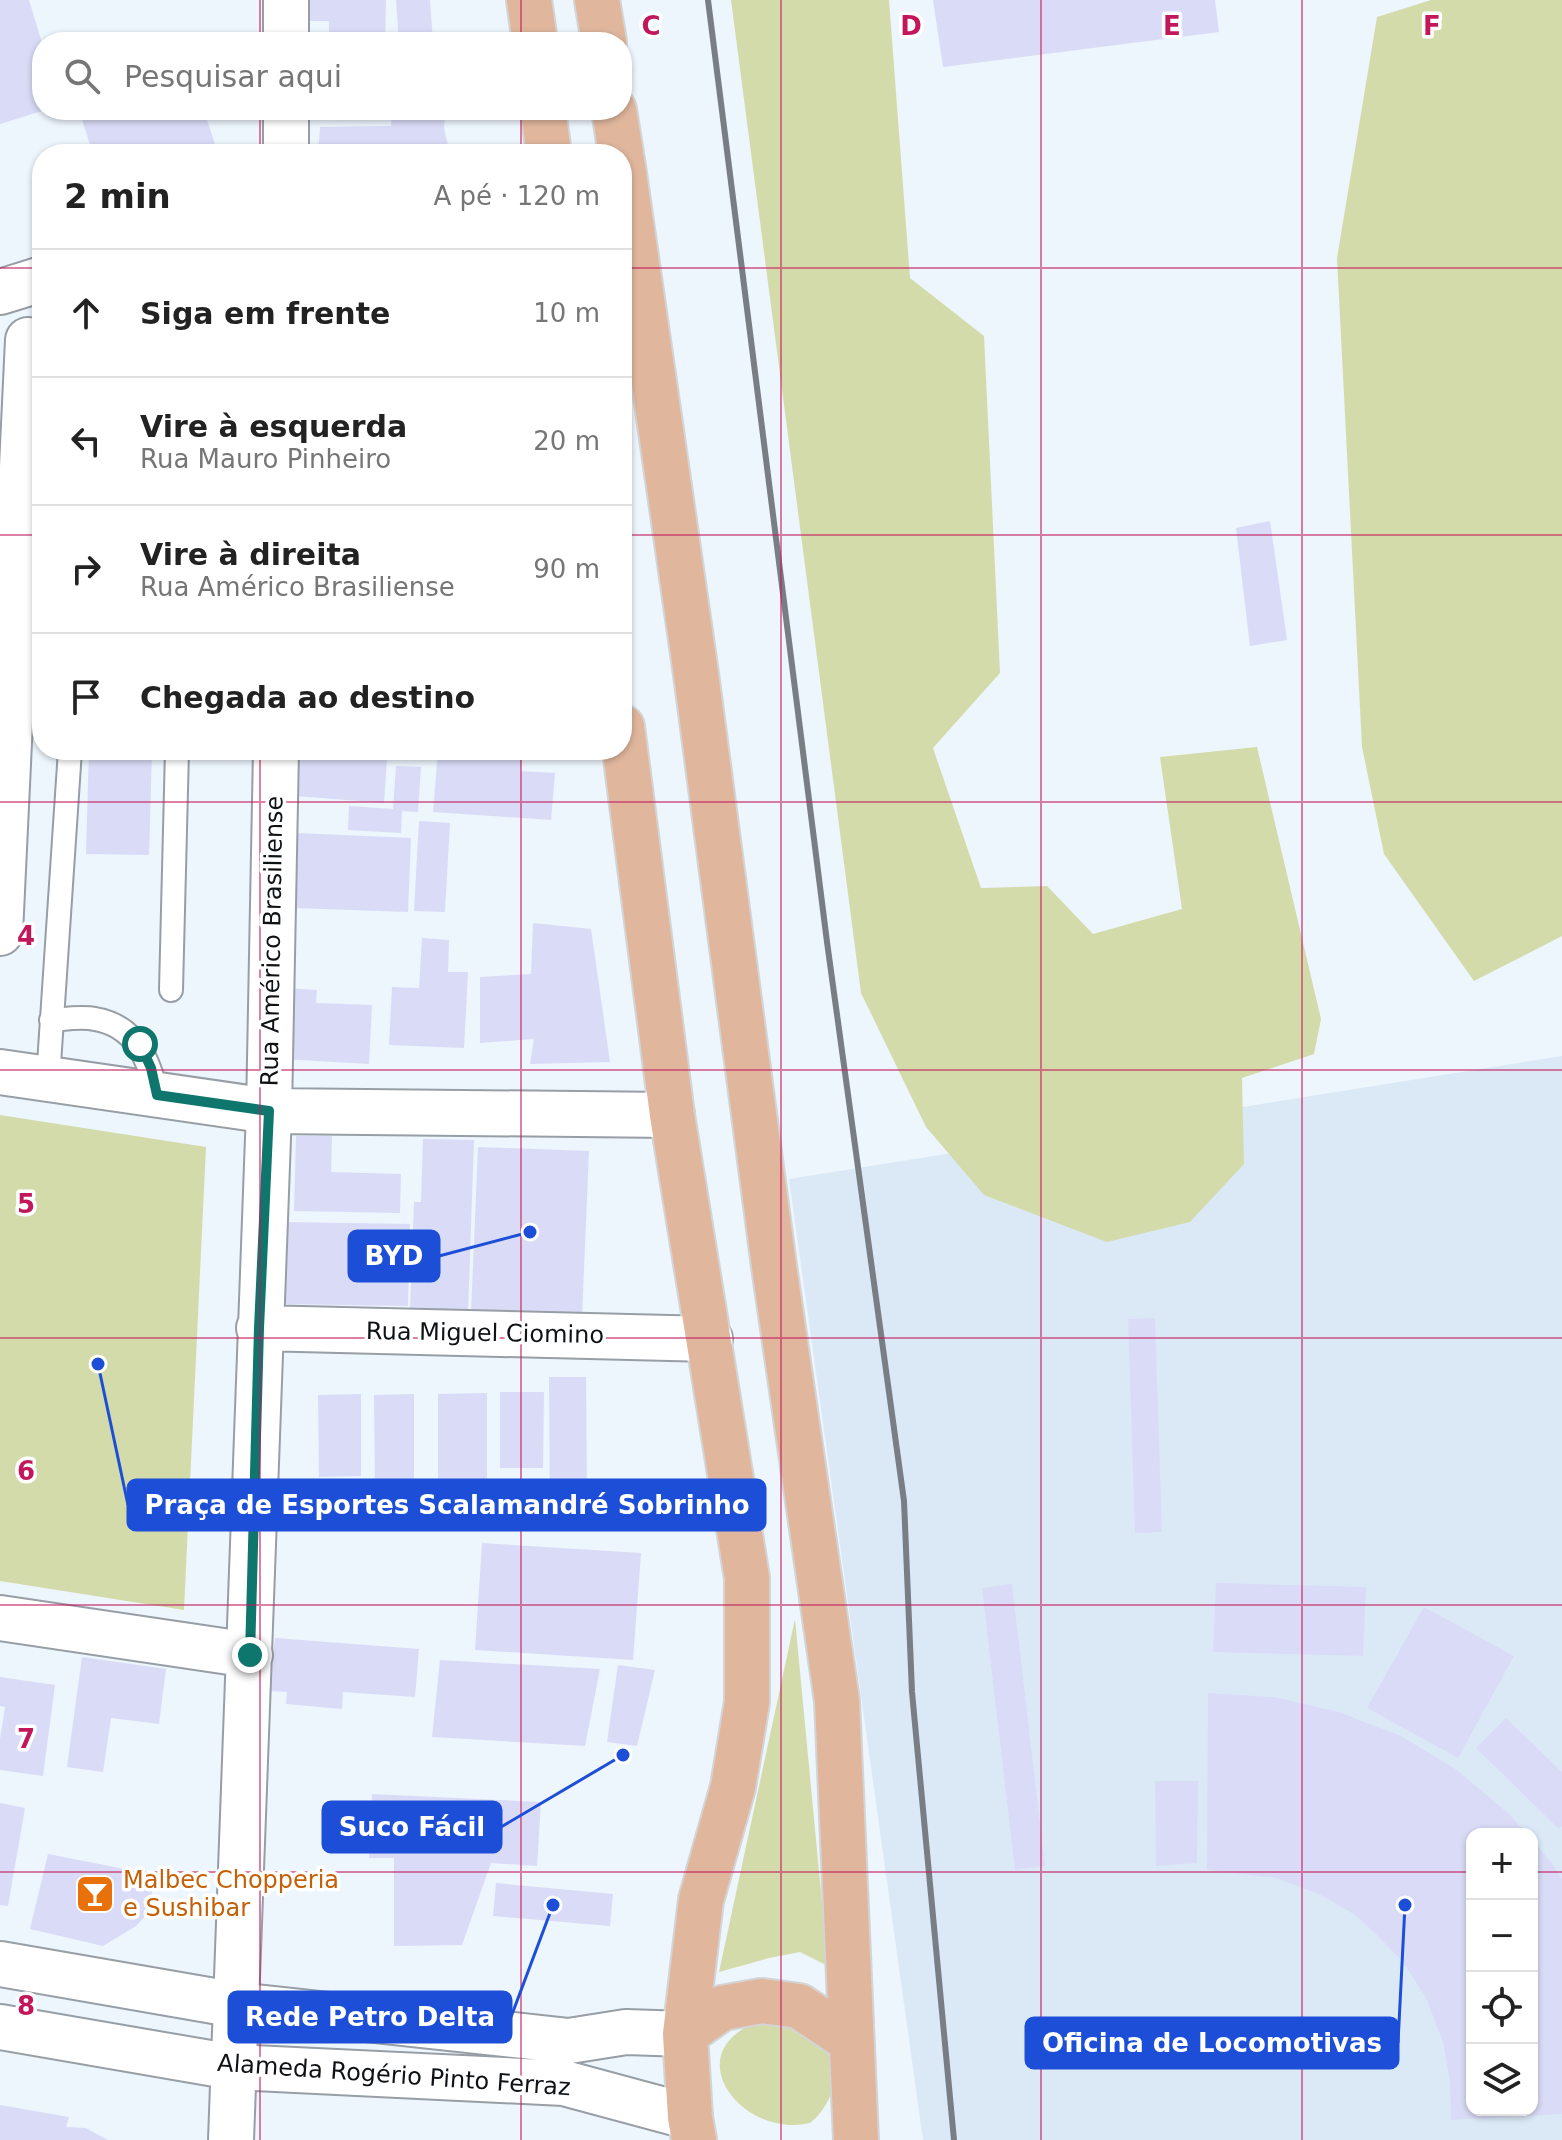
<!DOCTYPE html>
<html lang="pt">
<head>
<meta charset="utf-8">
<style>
	body { margin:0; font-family:"DejaVu Sans",sans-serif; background:#f2f2f2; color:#222 }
	.controls { position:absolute; right:24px; bottom:24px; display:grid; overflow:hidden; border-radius:16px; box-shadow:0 2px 6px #0004 }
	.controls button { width:72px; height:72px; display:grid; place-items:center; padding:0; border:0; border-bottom:2px solid #e0e0e0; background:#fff; color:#222; font:40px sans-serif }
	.stop { position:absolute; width:24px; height:24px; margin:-18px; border:6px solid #0f766e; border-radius:50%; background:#fff }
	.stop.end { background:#0f766e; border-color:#fff; box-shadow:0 2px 8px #0008 }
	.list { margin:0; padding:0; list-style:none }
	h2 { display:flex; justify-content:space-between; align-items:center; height:104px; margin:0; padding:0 32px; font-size:34px }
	h2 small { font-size:26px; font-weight:400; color:#767676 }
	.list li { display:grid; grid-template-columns:52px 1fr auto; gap:24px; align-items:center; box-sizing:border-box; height:128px; padding:0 32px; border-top:2px solid #e0e0e0 }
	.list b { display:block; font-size:30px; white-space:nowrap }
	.list p { margin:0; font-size:26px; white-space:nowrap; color:#767676 }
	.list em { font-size:26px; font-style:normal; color:#767676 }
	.icon { flex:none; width:44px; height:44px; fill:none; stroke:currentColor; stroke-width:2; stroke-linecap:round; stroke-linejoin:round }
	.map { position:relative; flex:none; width:1562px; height:2140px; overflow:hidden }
	.search { position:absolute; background:#fff; box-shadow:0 2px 6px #0004; left:32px; top:32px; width:600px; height:88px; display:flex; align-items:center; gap:20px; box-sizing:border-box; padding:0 28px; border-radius:32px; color:#767676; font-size:30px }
	.panel { position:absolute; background:#fff; box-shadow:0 2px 6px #0004; left:32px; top:144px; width:600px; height:616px; border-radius:32px }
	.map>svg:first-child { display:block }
	.built { fill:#dbe9f7; fill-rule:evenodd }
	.green { fill:#d3dbab }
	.building { fill:#dadcf7 }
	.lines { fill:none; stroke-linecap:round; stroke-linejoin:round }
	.service-casing { stroke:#979ea5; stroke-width:26 }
	.minor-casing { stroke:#979ea5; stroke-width:48 }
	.tertiary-casing { stroke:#979ea5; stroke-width:48 }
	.primary-casing { stroke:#d4d4d5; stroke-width:48 }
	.service { stroke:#fff; stroke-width:22 }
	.minor { stroke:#fff; stroke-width:44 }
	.tertiary { stroke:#fff; stroke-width:44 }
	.primary { stroke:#e0b69d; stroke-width:44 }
	.rail { stroke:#797e84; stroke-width:6 }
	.route { stroke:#0f766e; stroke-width:10 }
	.grid { fill:none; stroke:#c2185b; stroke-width:2; stroke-opacity:0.55 }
	.labels { text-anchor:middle; stroke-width:7; stroke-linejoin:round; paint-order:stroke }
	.street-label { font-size:24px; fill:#0f1215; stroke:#fff }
	.food-label { font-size:24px; fill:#c56008; stroke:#fff; text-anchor:start }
	.grid-label { font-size:26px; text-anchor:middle; font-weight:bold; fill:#c2185b; stroke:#fff; stroke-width:7; stroke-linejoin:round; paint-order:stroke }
	.leader { fill:none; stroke:#1d4ed8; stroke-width:3 }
	.callout-dot { fill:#1d4ed8; stroke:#fff; stroke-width:3 }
	.callout { fill:#1d4ed8; stroke:#1d4ed8; stroke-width:3 }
	.callout-label { font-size:26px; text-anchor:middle; font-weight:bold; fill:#fff }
</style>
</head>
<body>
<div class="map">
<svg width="1562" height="2140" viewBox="0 0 1562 2140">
	<rect width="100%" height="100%" fill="#edf5fd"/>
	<!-- built -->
	<path class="built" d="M1562,1056V2140H923L789,1179ZM1472,1834H1532V2110H1472Z"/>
	<!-- green -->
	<path class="green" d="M731,0H889L910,278L984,336L1000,673L933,748L981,888L1047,886L1093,934L1182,909L1160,757L1257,747L1321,1019L1314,1054L1242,1078L1244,1164L1190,1222L1107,1242L984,1195L926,1127L861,993Z
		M1431,0H1562V936L1474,981L1384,854L1362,747L1337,258L1377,17Z
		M0,1115L206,1147L184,1610L0,1581Z
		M795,1619L828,1966L800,1952L769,1958L719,1972Z
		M774,2017C789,2025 810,2031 823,2042C848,2062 832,2107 810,2123C738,2140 668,2042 774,2017Z"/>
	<!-- building -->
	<path class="building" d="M0,0H29L42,43V111L0,124Z
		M309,0H386L385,42H329V21H308Z
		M396,0H430L433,42H399Z
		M933,0H1215L1219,32L943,67Z
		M79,110H204L218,154H93Z
		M392,110H445L444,128L450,154H318L320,127L391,126Z
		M1270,521L1287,640L1250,646L1236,528Z
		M89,750H152L149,855L86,854Z
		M438,750H522L521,771L555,773L551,820L433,812Z
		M300,753L387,760L384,803L296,796Z
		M396,766L421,767L418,812L402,811L401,833L348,830L349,806L393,809Z
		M419,821L450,823L445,912L414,911Z
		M297,833L411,838L408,912L294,908Z
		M533,923L591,929L610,1062L530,1064L534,1039L480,1043V977L531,974Z
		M422,938L449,940L448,972H468L464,1048L389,1045L392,987L419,988Z
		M287,988L317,990L316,1003L372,1005L369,1064L282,1059Z
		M296,1136H332L331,1172L401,1174L400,1213L294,1211Z
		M423,1139L474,1140L468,1313L410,1311L414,1202H421Z
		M478,1147L589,1151L582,1317L471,1313Z
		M283,1222L410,1224L408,1306L280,1304Z
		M1155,1318L1162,1532L1135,1533L1128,1319Z
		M549,1377H586L587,1487H620V1522L550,1523Z
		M500,1392H544L543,1468H500Z
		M487,1393V1486H438V1394Z
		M361,1394V1476L319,1477L318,1395Z
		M414,1394V1481L375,1482L374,1395Z
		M482,1543L641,1553L633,1660L475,1650Z
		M1216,1583L1366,1587L1363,1656L1213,1652Z
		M1012,1584L1045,1866L1015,1870L982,1588Z
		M1424,1607L1514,1656L1458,1758L1367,1708Z
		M275,1638L419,1649L415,1697L343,1692L342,1709L286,1704L287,1692L270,1691Z
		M82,1657L166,1669L159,1724L111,1718L103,1772L67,1767Z
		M440,1660L600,1669L585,1746L432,1737Z
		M618,1665L655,1670L637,1746L607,1742Z
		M0,1677L55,1685L43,1776L0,1770V1739L5,1707L0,1706Z
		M1208,1693L1274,1697L1339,1712L1401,1736L1457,1770L1508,1813L1527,1834H1472V2110H1532V1840L1552,1863L1562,1879V2114L1451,2120L1450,2081L1443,2042L1426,1998L1403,1962L1375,1933L1355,1915L1321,1895L1276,1878L1207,1870Z
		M1506,1718L1562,1772V1826L1559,1829L1476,1748Z
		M1155,1781H1198L1197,1863L1156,1866Z
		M372,1794L541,1802L537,1866L491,1863L462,1945L394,1946V1858H369Z
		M0,1803L25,1808L8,1906L0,1905Z
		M48,1854L155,1875L148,1913L136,1926L103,1946L30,1929Z
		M496,1883L613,1894L610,1926L493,1916Z
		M0,2105L69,2117L66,2127L86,2128L108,2140H0Z"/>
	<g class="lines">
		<defs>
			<path id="service" d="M171,990L177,750
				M51,1020C65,1019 82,1016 95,1019C136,1026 149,1060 157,1095
				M48,1079L70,750"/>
			<path id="minor" d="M286,42V0
				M286,154V110
				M0,292L42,279
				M0,933L28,340
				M0,1072L269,1111L672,1115
				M259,1328L710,1339
				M0,1618L250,1655
				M231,2140L269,1111L276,750"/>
			<path id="tertiary" d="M0,1964L237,2005L569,2041L626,2032L685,2034
				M0,2027L233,2067L564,2083L690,2117"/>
			<path id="primary" d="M529,0L535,42
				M597,0L604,42
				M543,110L549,154
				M614,110L621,154
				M622,160L696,674L774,1266L837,1701L856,2140
				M622,727L672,1115L747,1578V1702L733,1787L701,1900L685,2034L690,2117L694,2140
				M685,2034L722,2008L762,2001L799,2006L850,2040"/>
		</defs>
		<!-- service casing -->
		<use href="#service" class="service-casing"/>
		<!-- minor casing -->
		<use href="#minor" class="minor-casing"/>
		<!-- tertiary casing -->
		<use href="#tertiary" class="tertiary-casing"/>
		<!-- primary casing -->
		<use href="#primary" class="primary-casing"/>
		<!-- service -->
		<use href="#service" class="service"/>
		<!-- minor -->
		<use href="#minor" class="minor"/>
		<!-- tertiary -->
		<use href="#tertiary" class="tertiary"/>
		<!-- primary -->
		<use href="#primary" class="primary"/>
		<!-- rail -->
		<path class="rail" d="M708,0L827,942L904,1501L912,1692L954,2140"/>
	</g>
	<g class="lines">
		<!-- route -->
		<path class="route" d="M140,1044L151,1068L157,1095L269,1111L259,1328L250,1655"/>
	</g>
	<!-- grid -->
	<path class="grid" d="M260,0V42M521,0V42M781,0V2140M1041,0V2140M1302,0V2140M260,110V154M521,110V154M0,268H42M622,268H1562M0,535H42M622,535H1562M260,750V2140M521,750V2140M0,802H1562M0,1070H1562M0,1338H1562M0,1605H1562M0,1872H1472M1532,1872H1562"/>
	<!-- icons -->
	<defs>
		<symbol id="bar-square" viewBox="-11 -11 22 22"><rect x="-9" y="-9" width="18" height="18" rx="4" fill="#e8710a" stroke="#fff"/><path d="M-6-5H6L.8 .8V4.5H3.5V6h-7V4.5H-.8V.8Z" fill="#fff"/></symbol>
	</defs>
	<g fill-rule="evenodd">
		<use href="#bar-square" x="73" y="1872" width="44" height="44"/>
	</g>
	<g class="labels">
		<!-- street labels -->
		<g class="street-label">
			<text transform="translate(272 941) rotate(-89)" y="8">Rua Américo Brasiliense</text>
			<text transform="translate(485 1333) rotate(1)" y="8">Rua Miguel Ciomino</text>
			<text transform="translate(394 2075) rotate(4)" y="8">Alameda Rogério Pinto Ferraz</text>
		</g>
		<!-- food labels -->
		<g class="food-label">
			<text x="123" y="1888">Malbec Chopperia<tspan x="123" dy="28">e Sushibar</tspan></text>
		</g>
	</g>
	<g class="grid-label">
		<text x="651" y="35">C</text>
		<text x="911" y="35">D</text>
		<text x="1172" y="35">E</text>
		<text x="1432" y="35">F</text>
		<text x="26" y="945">4</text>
		<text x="26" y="1213">5</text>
		<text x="26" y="1480">6</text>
		<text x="26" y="1748">7</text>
		<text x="26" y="2015">8</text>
	</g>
	<!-- callouts -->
	<path class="leader" d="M530 1232L439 1256M98 1364L128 1505M623 1755L501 1827M553 1905L511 2017M1405 1905L1398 2043"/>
	<g class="callout-dot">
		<circle cx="530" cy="1232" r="8"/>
		<circle cx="98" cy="1364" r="8"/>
		<circle cx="623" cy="1755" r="8"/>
		<circle cx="553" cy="1905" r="8"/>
		<circle cx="1405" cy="1905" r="8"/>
	</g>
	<g class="callout">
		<rect x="349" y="1231" width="90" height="50" rx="8"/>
		<rect x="128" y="1480" width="637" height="50" rx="8"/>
		<rect x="323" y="1802" width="178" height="50" rx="8"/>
		<rect x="229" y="1992" width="282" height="50" rx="8"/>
		<rect x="1026" y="2018" width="372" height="50" rx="8"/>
	</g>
	<g class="callout-label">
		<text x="394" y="1265">BYD</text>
		<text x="447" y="1514">Praça de Esportes Scalamandré Sobrinho</text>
		<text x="412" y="1836">Suco Fácil</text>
		<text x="370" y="2026">Rede Petro Delta</text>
		<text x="1212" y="2052">Oficina de Locomotivas</text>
	</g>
</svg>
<div class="controls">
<button>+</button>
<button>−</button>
<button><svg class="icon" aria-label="locate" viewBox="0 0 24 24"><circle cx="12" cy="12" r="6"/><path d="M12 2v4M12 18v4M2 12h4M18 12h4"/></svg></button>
<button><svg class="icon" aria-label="layers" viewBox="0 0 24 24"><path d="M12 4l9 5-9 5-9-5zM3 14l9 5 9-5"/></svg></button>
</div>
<div class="stop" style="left:140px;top:1044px"></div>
<div class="stop end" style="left:250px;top:1655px"></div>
<div class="search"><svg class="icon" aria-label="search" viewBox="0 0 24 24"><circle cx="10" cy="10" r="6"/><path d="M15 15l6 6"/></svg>Pesquisar aqui</div>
<section class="panel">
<h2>2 min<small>A pé · 120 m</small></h2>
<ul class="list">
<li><svg class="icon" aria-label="ahead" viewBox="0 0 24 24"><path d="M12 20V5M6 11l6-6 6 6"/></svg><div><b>Siga em frente</b></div><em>10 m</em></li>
<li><svg class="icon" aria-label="left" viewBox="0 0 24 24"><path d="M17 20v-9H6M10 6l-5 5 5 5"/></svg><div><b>Vire à esquerda</b><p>Rua Mauro Pinheiro</p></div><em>20 m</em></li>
<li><svg class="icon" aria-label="right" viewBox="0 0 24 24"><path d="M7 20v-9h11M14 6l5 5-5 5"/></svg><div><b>Vire à direita</b><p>Rua Américo Brasiliense</p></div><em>90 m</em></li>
<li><svg class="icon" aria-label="arrive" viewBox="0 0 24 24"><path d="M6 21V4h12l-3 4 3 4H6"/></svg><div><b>Chegada ao destino</b></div></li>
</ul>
</section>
</div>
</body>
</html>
